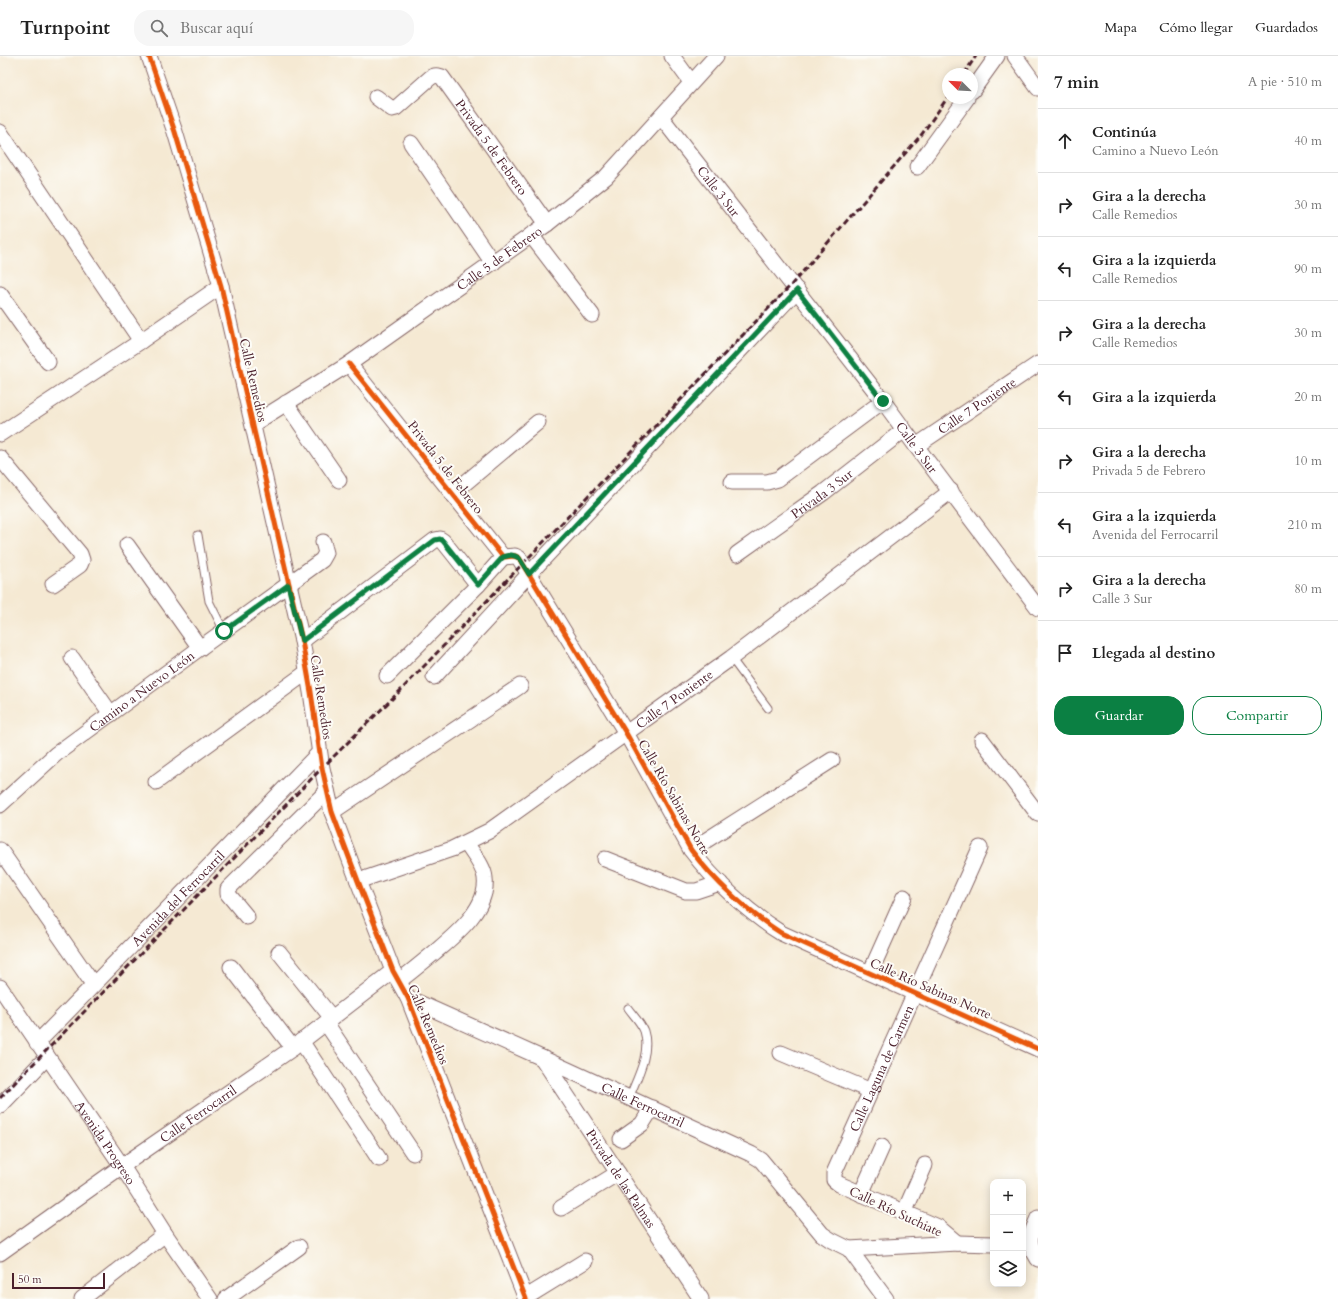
<!DOCTYPE html>
<html lang="es">
<head>
<meta charset="utf-8">
<style>
	body { margin:0; font-family:Cardo,serif; background:#f6f6f6; color:#222 }
	.controls { position:absolute; right:12px; bottom:12px; display:grid; overflow:hidden; border-radius:8px; box-shadow:0 2px 10px #0003 }
	.controls button { width:36px; height:36px; display:grid; place-items:center; padding:0; border:0; border-bottom:1px solid #e0e0e0; background:#fff; color:#222; font:20px sans-serif }
	.compass { position:absolute; left:942px; top:12px; width:36px; height:36px; border-radius:50%; background:#fff; box-shadow:0 2px 10px #0003; rotate:294deg }
	.scale { position:absolute; left:12px; bottom:10px; width:93px; box-sizing:border-box; padding-left:4px; border:2px solid #4a1f2b; border-top:0; font-size:11px; line-height:14px; white-space:nowrap; color:#4a1f2b; -webkit-text-stroke:3px #fdfcf7; paint-order:stroke }
	.stop { position:absolute; width:12px; height:12px; margin:-9px; border:3px solid #0b8043; border-radius:50%; background:#fff }
	.stop.end { background:#0b8043; border-color:#fff; box-shadow:0 1px 4px #0008 }
	.list { margin:0; padding:0; list-style:none }
	h2 { display:flex; justify-content:space-between; align-items:center; height:52px; margin:0; padding:0 16px; font-size:17px }
	h2 small { font-size:13px; font-weight:400; color:#767676 }
	.list li { display:grid; grid-template-columns:26px 1fr auto; gap:12px; align-items:center; box-sizing:border-box; height:64px; padding:0 16px; border-top:1px solid #e0e0e0 }
	.list b { display:block; font-size:15px; white-space:nowrap }
	.list p { margin:0; font-size:13px; white-space:nowrap; color:#767676 }
	.list em { font-size:13px; font-style:normal; color:#767676 }
	.actions { display:flex; gap:8px; padding:12px 16px }
	.actions a { flex:1; padding:9px 0; border:1px solid #0b8043; border-radius:16px; text-align:center; font-size:14px; color:#0b8043 }
	.actions .main { background:#0b8043; color:#fff }
	.icon { flex:none; width:22px; height:22px; fill:none; stroke:currentColor; stroke-width:2; stroke-linecap:round; stroke-linejoin:round }
	.map { position:relative; flex:none; width:1038px; height:1243px; overflow:hidden }
	header { display:flex; align-items:center; gap:24px; box-sizing:border-box; height:56px; padding:0 20px; background:#fff; border-bottom:1px solid #e0e0e0 }
	header strong { font-size:19px }
	nav { display:flex; gap:22px; margin-inline-start:auto; font-size:14px }
	.search { width:280px; height:36px; background:#f6f6f6; display:flex; align-items:center; gap:10px; box-sizing:border-box; padding:0 14px; border-radius:16px; color:#767676; font-size:15px }
	main { display:flex }
	aside { flex:1; background:#fff }
	.map>svg:first-child { display:block }
	.lines { fill:none; stroke-linecap:round; stroke-linejoin:round }
	.lane-casing { stroke:#866666; stroke-width:9 }
	.street-casing { stroke:#866666; stroke-width:17 }
	.lane { stroke:#fff; stroke-width:7 }
	.street { stroke:#fff; stroke-width:15 }
	.rail { stroke:#4a1f2b; stroke-width:3; stroke-dasharray:6 3; stroke-linecap:butt }
	.cycleway-casing { stroke:#fdfcf7; stroke-width:8 }
	.cycleway { stroke:#e8590c; stroke-width:5 }
	.route { stroke:#0b8043; stroke-width:5 }
	.labels { text-anchor:middle; stroke-width:4; stroke-linejoin:round; paint-order:stroke }
	.street-label { font-size:13px; fill:#4a1f2b; stroke:#fdfcf7 }
</style>
</head>
<body>
<header>
<strong>Turnpoint</strong>
<div class="search"><svg class="icon" aria-label="search" viewBox="0 0 24 24"><circle cx="10" cy="10" r="6"/><path d="M15 15l6 6"/></svg>Buscar aquí</div>
<nav><a>Mapa</a><a>Cómo llegar</a><a>Guardados</a></nav>
</header>
<main>
<div class="map">
<svg width="1038" height="1243" viewBox="0 0 1038 1243">
	<rect width="100%" height="100%" fill="#fdfcf7"/>
	<filter id="ink" filterUnits="userSpaceOnUse"><feTurbulence type="fractalNoise" baseFrequency=".025" numOctaves="2"/><feDisplacementMap in="SourceGraphic" scale="8" xChannelSelector="R" yChannelSelector="G"/><feConvolveMatrix kernelMatrix="1 2 1 2 8 2 1 2 1" color-interpolation-filters="sRGB"/></filter>
	<filter id="wash" filterUnits="userSpaceOnUse"><feTurbulence type="fractalNoise" baseFrequency=".012" numOctaves="4" result="noise"/><feDisplacementMap in="SourceGraphic" scale="16" xChannelSelector="R" yChannelSelector="G"/><feGaussianBlur stdDeviation="0.9" result="paint"/><feColorMatrix in="noise" values="0 0 0 0 0 0 0 0 0 0 0 0 0 0 0 0 0 1.4 0 .05"/><feComposite in="paint" operator="in"/></filter>
	<g filter="url(#wash)">
		<rect width="100%" height="100%" fill="#f5e9d3"/>
	</g>
	<g filter="url(#ink)">
		<g class="lines">
			<defs>
				<path id="lane" d="M198,479L209,545L224,575
					M731,602L768,652
					M628,952C633,959 641,967 644,975C651,997 637,1022 629,1042"/>
				<g id="street">
					<path d="M149,0L175,76L221,230L302,585L311,636L322,712L332,756L358,825L393,915L408,942L526,1243"/>
					<path d="M672,0L691,26"/>
					<path d="M1015,0L1038,32"/>
					<path d="M972,35L997,0"/>
					<path id="s1" d="M376,41L392,53L396,52L430,22C434,19 437,19 442,21L547,168"/>
					<path id="s2" d="M661,61L883,345L916,390L1038,552"/>
					<path d="M0,76L141,285"/>
					<path d="M411,87L493,207"/>
					<path d="M917,111L967,42"/>
					<path d="M531,179L592,259"/>
					<path d="M0,238L48,306"/>
					<path d="M349,308L503,501L515,500L519,502L626,677L691,794C713,824 749,857 781,877L1038,993"/>
					<path d="M286,347L339,424"/>
					<path id="s3" d="M253,368L349,308L547,168L606,121L716,0"/>
					<path d="M0,378L141,285L221,230"/>
					<path id="s4" d="M916,390L1038,308"/>
					<path d="M0,402L80,498L82,504L80,509L53,528"/>
					<path d="M732,426H767L778,423L883,345"/>
					<path d="M452,438L538,366"/>
					<path d="M127,489L200,592"/>
					<path id="s5" d="M737,498L823,437L904,374"/>
					<path d="M302,585L435,484L440,483L443,485L478,529"/>
					<path d="M72,602L111,658"/>
					<path d="M387,620L478,529L503,501"/>
					<path d="M434,621L529,518L797,234"/>
					<path d="M982,684L1038,758"/>
					<path d="M156,726L307,616"/>
					<path id="s6" d="M0,749L56,698L200,592L322,504L326,497L323,486"/>
					<path d="M332,756L520,630"/>
					<path d="M0,794L93,928"/>
					<path d="M691,794L832,704"/>
					<path d="M605,803L686,835H696L720,827"/>
					<path id="s7" d="M358,825L452,793L489,775L731,602L951,435"/>
					<path d="M247,861L228,838V833L327,735"/>
					<path d="M279,896L332,962"/>
					<path d="M231,911L293,992"/>
					<path d="M870,917L904,841"/>
					<path d="M399,925C411,916 423,906 435,896C455,879 489,852 485,822C484,810 473,798 466,787"/>
					<path id="s8" d="M0,931L122,1110L165,1178L210,1243"/>
					<path id="s9" d="M408,942L542,1002L751,1098L761,1104L822,1178L831,1184L849,1193L886,1243"/>
					<path d="M326,967L413,1097"/>
					<path d="M301,985L379,1103"/>
					<path id="s10" d="M37,987L319,697"/>
					<path d="M781,997L871,1035"/>
					<path id="s11" d="M542,1002L701,1243"/>
					<path d="M0,1050L47,1001"/>
					<path d="M621,1083L642,1068L652,1052"/>
					<path d="M861,1138L882,1091"/>
					<path d="M561,1152L618,1117"/>
					<path d="M904,1157L925,1109"/>
					<path d="M1038,1162C1030,1181 1026,1184 1038,1203"/>
					<path id="s12" d="M957,1187L938,1171L839,1128L834,1124V1117L980,792"/>
					<path d="M849,1193L957,1187L993,1188"/>
					<path id="s13" d="M0,1197L122,1110L293,992L393,915"/>
					<path d="M525,1242L585,1205"/>
					<path d="M82,1243L165,1178"/>
					<path d="M226,1243L299,1191"/>
				</g>
			</defs>
			<!-- lane casing -->
			<use href="#lane" class="lane-casing"/>
			<!-- street casing -->
			<use href="#street" class="street-casing"/>
			<!-- lane -->
			<use href="#lane" class="lane"/>
			<!-- street -->
			<use href="#street" class="street"/>
			<!-- rail -->
			<path class="rail" d="M964,18L976,0
				M0,1042L322,712L402,633L792,228L922,78L948,41"/>
			<defs>
				<path id="cycleway" d="M149,0L175,76L221,230L302,585L311,636L322,712L332,756L358,825L393,915L408,942L526,1243
					M349,308L503,501L515,500L519,502L626,677L691,794C713,824 749,857 781,877L1038,993"/>
			</defs>
			<!-- cycleway casing -->
			<use href="#cycleway" class="cycleway-casing"/>
			<!-- cycleway -->
			<use href="#cycleway" class="cycleway"/>
		</g>
	</g>
	<g class="lines" filter="url(#ink)">
		<!-- route -->
		<path class="route" d="M224,575L288,529L302,585L435,484L440,483L443,485L478,529L503,501L511,499L515,500L519,502L529,518L797,234L883,345"/>
	</g>
	<g class="labels">
		<!-- street labels -->
		<g class="street-label">
			<text dy="5" stroke="none"><textPath href="#s1" startOffset="168">Privada 5 de Febrero</textPath></text>
			<text dy="5" stroke="none"><textPath href="#s2" startOffset="94">Calle 3 Sur</textPath></text>
			<text dy="5" stroke="none"><textPath href="#s3" startOffset="297">Calle 5 de Febrero</textPath></text>
			<text transform="translate(254 324) rotate(77)" y="5">Calle Remedios</text>
			<text dy="5" stroke="none"><textPath href="#s4" startOffset="73">Calle 7 Poniente</textPath></text>
			<text dy="5" stroke="none"><textPath href="#s2" startOffset="418">Calle 3 Sur</textPath></text>
			<text transform="translate(446 411) rotate(52)" y="5">Privada 5 de Febrero</text>
			<text dy="5" stroke="none"><textPath href="#s5" startOffset="104">Privada 3 Sur</textPath></text>
			<text dy="5" stroke="none"><textPath href="#s6" startOffset="182">Camino a Nuevo León</textPath></text>
			<text transform="translate(322 641) rotate(81)" y="5">Calle Remedios</text>
			<text dy="5" stroke="none"><textPath href="#s7" startOffset="368">Calle 7 Poniente</textPath></text>
			<text transform="translate(675 741) rotate(60)" y="5">Calle Río Sabinas Norte</text>
			<text dy="5" stroke="none"><textPath href="#s10" startOffset="202">Avenida del Ferrocarril</textPath></text>
			<text transform="translate(931 932) rotate(24)" y="5">Calle Río Sabinas Norte</text>
			<text transform="translate(429 968) rotate(67)" y="5">Calle Remedios</text>
			<text dy="5" stroke="none"><textPath href="#s12" startOffset="261">Calle Laguna de Carmen</textPath></text>
			<text dy="5" stroke="none"><textPath href="#s9" startOffset="258">Calle Ferrocarril</textPath></text>
			<text dy="5" stroke="none"><textPath href="#s13" startOffset="242">Calle Ferrocarril</textPath></text>
			<text dy="5" stroke="none"><textPath href="#s8" startOffset="188">Avenida Progreso</textPath></text>
			<text dy="5" stroke="none"><textPath href="#s11" startOffset="144">Privada de las Palmas</textPath></text>
			<text transform="translate(896 1155) rotate(25)" y="5">Calle Río Suchiate</text>
		</g>
	</g>
</svg>
<div class="controls">
<button>+</button>
<button>−</button>
<button><svg class="icon" aria-label="layers" viewBox="0 0 24 24"><path d="M12 4l9 5-9 5-9-5zM3 14l9 5 9-5"/></svg></button>
</div>
<svg class="compass" viewBox="-18 -18 36 36"><path d="M0-13l5 13h-10z" fill="#e53935"/><path d="M0 13l5-13h-10z" fill="#767676"/></svg>
<div class="scale">50 m</div>
<div class="stop" style="left:224px;top:575px"></div>
<div class="stop end" style="left:883px;top:345px"></div>
</div>
<aside>
<h2>7 min<small>A pie · 510 m</small></h2>
<ul class="list">
<li><svg class="icon" aria-label="ahead" viewBox="0 0 24 24"><path d="M12 20V5M6 11l6-6 6 6"/></svg><div><b>Continúa</b><p>Camino a Nuevo León</p></div><em>40 m</em></li>
<li><svg class="icon" aria-label="right" viewBox="0 0 24 24"><path d="M7 20v-9h11M14 6l5 5-5 5"/></svg><div><b>Gira a la derecha</b><p>Calle Remedios</p></div><em>30 m</em></li>
<li><svg class="icon" aria-label="left" viewBox="0 0 24 24"><path d="M17 20v-9H6M10 6l-5 5 5 5"/></svg><div><b>Gira a la izquierda</b><p>Calle Remedios</p></div><em>90 m</em></li>
<li><svg class="icon" aria-label="right" viewBox="0 0 24 24"><path d="M7 20v-9h11M14 6l5 5-5 5"/></svg><div><b>Gira a la derecha</b><p>Calle Remedios</p></div><em>30 m</em></li>
<li><svg class="icon" aria-label="left" viewBox="0 0 24 24"><path d="M17 20v-9H6M10 6l-5 5 5 5"/></svg><div><b>Gira a la izquierda</b></div><em>20 m</em></li>
<li><svg class="icon" aria-label="right" viewBox="0 0 24 24"><path d="M7 20v-9h11M14 6l5 5-5 5"/></svg><div><b>Gira a la derecha</b><p>Privada 5 de Febrero</p></div><em>10 m</em></li>
<li><svg class="icon" aria-label="left" viewBox="0 0 24 24"><path d="M17 20v-9H6M10 6l-5 5 5 5"/></svg><div><b>Gira a la izquierda</b><p>Avenida del Ferrocarril</p></div><em>210 m</em></li>
<li><svg class="icon" aria-label="right" viewBox="0 0 24 24"><path d="M7 20v-9h11M14 6l5 5-5 5"/></svg><div><b>Gira a la derecha</b><p>Calle 3 Sur</p></div><em>80 m</em></li>
<li><svg class="icon" aria-label="arrive" viewBox="0 0 24 24"><path d="M6 21V4h12l-3 4 3 4H6"/></svg><div><b>Llegada al destino</b></div></li>
</ul>
<div class="actions"><a class="main">Guardar</a><a>Compartir</a></div>
</aside>
</main>
</body>
</html>
